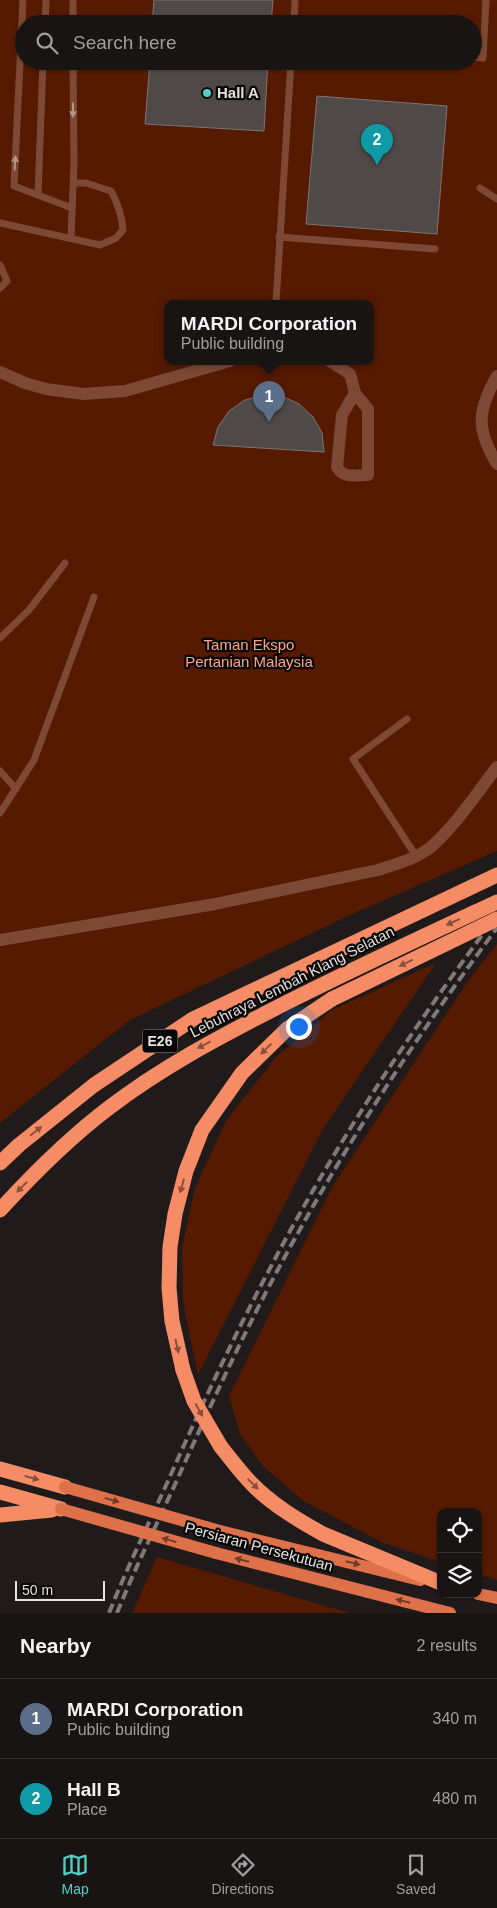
<!DOCTYPE html>
<html lang="en">
<head>
<meta charset="utf-8">
<style>
	body { margin:0; font-family:Helvetica,sans-serif; background:#211d1d; color:#f1f3f6 }
	.controls { position:absolute; right:15px; bottom:15px; display:grid; overflow:hidden; border-radius:10px; box-shadow:0 1px 4px #0004 }
	.controls button { width:45px; height:45px; display:grid; place-items:center; padding:0; border:0; border-bottom:1px solid #363334; background:#181414; color:#f1f3f6; font:25px sans-serif }
	.scale { position:absolute; left:15px; bottom:12px; width:90px; box-sizing:border-box; padding-left:5px; border:2px solid #e4e1e0; border-top:0; font-size:14px; line-height:18px; white-space:nowrap; color:#e4e1e0; -webkit-text-stroke:4px #080706; paint-order:stroke }
	.you { position:absolute; left:298px; top:1026px; width:18px; height:18px; margin:-12px; border:4px solid #fff; border-radius:50%; background:#1a73e8; box-shadow:0 0 0 8px #1a73e833 }
	.badge { display:grid; place-items:center; width:32px; height:32px; border-radius:50%; background:#54cdc7; color:#fff; font-size:16px; font-weight:700 }
	.pin { position:absolute; translate:-50% -41px; filter:drop-shadow(0 1px 2px #0008) }
	.pin::after { content:''; position:absolute; top:26px; width:18px; height:15px; background:inherit; clip-path:polygon(0 0,100% 0,50% 100%) }
	.popup { position:absolute; left:164px; top:300px; width:210px; height:65px; box-sizing:border-box; display:grid; place-content:center; border-radius:10px; background:#181414; filter:drop-shadow(0 1px 4px #0005); font-size:16px; white-space:nowrap; color:#9f9ea0 }
	.popup b { font-size:19px; color:#f1f3f6 }
	.popup::after { content:''; position:absolute; left:50%; top:100%; margin-left:-10px; border:10px solid transparent; border-top-color:#181414 }
	.list { margin:0; padding:0; list-style:none }
	h2 { display:flex; justify-content:space-between; align-items:center; height:65px; margin:0; padding:0 20px; font-size:21px }
	h2 small { font-size:16px; font-weight:400; color:#9f9ea0 }
	.list li { display:grid; grid-template-columns:32px 1fr auto; gap:15px; align-items:center; box-sizing:border-box; height:80px; padding:0 20px; border-top:1px solid #363334 }
	.list b { display:block; font-size:19px; white-space:nowrap }
	.list p { margin:0; font-size:16px; white-space:nowrap; color:#9f9ea0 }
	.list em { font-size:16px; font-style:normal; color:#9f9ea0 }
	.icon { flex:none; width:28px; height:28px; fill:none; stroke:currentColor; stroke-width:2; stroke-linecap:round; stroke-linejoin:round }
	.map { position:relative; flex:none; width:497px; height:1613px; overflow:hidden }
	.search { position:absolute; background:#181414; box-shadow:0 1px 4px #0004; left:15px; right:15px; top:15px; height:55px; display:flex; align-items:center; gap:12px; box-sizing:border-box; padding:0 18px; border-radius:28px; color:#9f9ea0; font-size:19px }
	.sheet { height:225px; background:#181414 }
	nav { display:flex; justify-content:space-around; align-items:center; box-sizing:border-box; height:70px; border-top:1px solid #363334; background:#181414; font-size:14px; color:#9f9ea0 }
	nav a { display:grid; justify-items:center; gap:2px }
	nav .on { color:#54cdc7 }
	.map>svg:first-child { display:block }
	.green { fill:#561a01; fill-rule:evenodd }
	.building { fill:#4f4a48; stroke:#7b7573 }
	.lines { fill:none; stroke-linecap:round; stroke-linejoin:round }
	.service { stroke:#7d4935; stroke-width:7 }
	.minor { stroke:#7d4935; stroke-width:12 }
	.primary { stroke:#de7149; stroke-width:12 }
	.motorway { stroke:#f58c66; stroke-width:15 }
	.rail { stroke:#7e7a79; stroke-width:4; stroke-dasharray:10 5; stroke-linecap:butt }
	.primary-bridge { stroke:#de7149; stroke-width:12 }
	.motorway-bridge { stroke:#f58c66; stroke-width:15 }
	.oneway { fill:#b0958a }
	.oneway2 { fill:#8a503b }
	.oneway3 { fill:#733c28 }
	.poi-dot { fill:#54cdc7; stroke:#080706; stroke-width:2 }
	.labels { text-anchor:middle; stroke-width:4.5; stroke-linejoin:round; paint-order:stroke }
	.shield { fill:#080706; stroke:#a2a09f; stroke-width:1 }
	.shield-label { font-size:14px; font-weight:bold; fill:#e4e1e0 }
	.poi-label { font-size:15px; font-weight:bold; fill:#e4e1e0; stroke:#080706; text-anchor:start }
	.park-label { font-size:15px; fill:#fea585; stroke:#080706 }
	.street-label { font-size:15px; fill:#e4e1e0; stroke:#080706 }
</style>
</head>
<body>
<div class="map">
<svg width="497" height="1613" viewBox="0 0 497 1613">
	<rect width="100%" height="100%" fill="#201b1a"/>
	<!-- green -->
	<path class="green" d="M0,0H497V851L348,916L130,1020L0,1123ZM24,24H473V61H24ZM168,303H370V361H168Z
		M497,944V1580L478,1574V1512H441V1562L381,1542L302,1500L263,1466L240,1434L229,1396L332,1187L468,981Z
		M436,963L323,1129L198,1375L183,1302L182,1248L195,1188L226,1121L276,1057L332,1010Z
		M157,1557L350,1613H132Z"/>
	<!-- building -->
	<path class="building" d="M154,0H273L271,24H152Z
		M150,61H268L264,131L145,124Z
		M317,96L447,106L437,234L306,224Z
		M263,395L282,396L299,404L313,417L322,433L324,452L213,445L218,427L229,411L245,400Z"/>
	<g class="lines">
		<!-- service -->
		<path class="service" d="M23,0L14,186L72,208
			M73,0V24
			M45,24L46,0
			M294,24L295,0
			M473,57L483,58L486,0
			M480,188L497,199
			M38,195L43,61
			M0,223L100,245L116,238L123,230C122,215 118,204 111,191L86,183H73
			M71,237L74,164L73,61
			M279,237L435,249
			M0,265L7,281L0,288
			M276,303L291,61
			M0,638L29,610L65,563
			M407,719L353,759L416,856
			M0,771L16,789
			M0,813L34,760L94,597"/>
		<!-- minor -->
		<path class="minor" d="M330,361L350,374L355,393L342,415L337,467C344,479 355,475 368,475V409L355,393
			M0,372L25,383L46,389L84,394L125,391L230,361
			M497,376C477,411 476,429 497,464
			M0,940L215,904L378,870C396,864 417,859 432,846C456,825 477,793 497,767"/>
		<!-- primary -->
		<path class="primary" d="M220,1531L420,1580
			M216,1553L450,1613
			M478,1594L497,1598"/>
		<!-- motorway -->
		<path class="motorway" d="M0,1163L19,1145L94,1085L193,1019L497,875
			M0,1210C34,1173 70,1137 110,1107C161,1068 216,1039 272,1010C346,972 422,937 497,902
			M183,1370L172,1321L169,1288L170,1247L175,1214L186,1171L202,1130L242,1073L287,1029L332,999
			M221,1447C231,1459 240,1472 251,1483C271,1504 298,1520 323,1534L441,1583
			M0,1469L65,1487
			M0,1492L61,1509
			M0,1515L52,1510"/>
		<!-- rail -->
		<path class="rail" d="M109,1613C127,1568 148,1525 168,1481C199,1411 231,1342 267,1274C332,1149 413,1027 497,915
			M117,1613C135,1568 157,1524 177,1480C208,1411 239,1343 274,1277C338,1156 415,1038 497,928"/>
		<!-- primary-bridge -->
		<path class="primary-bridge" d="M65,1487L220,1531
			M61,1509L216,1553"/>
		<!-- motorway-bridge -->
		<path class="motorway-bridge" d="M332,999L497,919
			M183,1370L194,1401L221,1447"/>
	</g>
	<!-- one-way arrows -->
	<defs><path id="oneway-solid" d="M-6-.8H1V-3.2L6.5 0L1 3.2V.8H-6Z" transform="scale(1.25)"/></defs>
	<g class="oneway">
		<use href="#oneway-solid" transform="translate(73 110) rotate(90)"/>
		<use href="#oneway-solid" transform="translate(15 163) rotate(-87)"/>
	</g>
	<g class="oneway2">
		<use href="#oneway-solid" transform="translate(453 922) rotate(155)"/>
		<use href="#oneway-solid" transform="translate(406 963) rotate(154)"/>
		<use href="#oneway-solid" transform="translate(204 1045) rotate(152)"/>
		<use href="#oneway-solid" transform="translate(266 1049) rotate(136)"/>
		<use href="#oneway-solid" transform="translate(36 1131) rotate(-39)"/>
		<use href="#oneway-solid" transform="translate(182 1186) rotate(105)"/>
		<use href="#oneway-solid" transform="translate(22 1187) rotate(135)"/>
		<use href="#oneway-solid" transform="translate(177 1346) rotate(77)"/>
		<use href="#oneway-solid" transform="translate(199 1410) rotate(61)"/>
		<use href="#oneway-solid" transform="translate(32 1478) rotate(15)"/>
		<use href="#oneway-solid" transform="translate(253 1484) rotate(45)"/>
	</g>
	<g class="oneway3">
		<use href="#oneway-solid" transform="translate(112 1500) rotate(16)"/>
		<use href="#oneway-solid" transform="translate(169 1540) rotate(-164)"/>
		<use href="#oneway-solid" transform="translate(242 1560) rotate(-166)"/>
		<use href="#oneway-solid" transform="translate(353 1563) rotate(14)"/>
		<use href="#oneway-solid" transform="translate(403 1601) rotate(-166)"/>
	</g>
	<!-- markers -->
	<circle class="poi-dot" cx="207" cy="93" r="5"/>
	<g class="labels">
		<!-- shield labels -->
		<rect class="shield" x="142.5" y="1029.5" width="35" height="23" rx="4"/>
		<g class="shield-label">
			<text x="160" y="1046">E26</text>
		</g>
		<!-- poi labels -->
		<g class="poi-label">
			<text x="217" y="98">Hall A</text>
		</g>
		<!-- park labels -->
		<g class="park-label">
			<text x="249" y="650">Taman Ekspo<tspan x="249" dy="17">Pertanian Malaysia</tspan></text>
		</g>
		<!-- street labels -->
		<g class="street-label">
			<text transform="translate(292 982) rotate(-27)" y="5">Lebuhraya Lembah Klang Selatan</text>
			<text transform="translate(259 1547) rotate(15)" y="5">Persiaran Persekutuan</text>
		</g>
	</g>
</svg>
<div class="controls">
<button><svg class="icon" aria-label="locate" viewBox="0 0 24 24"><circle cx="12" cy="12" r="6"/><path d="M12 2v4M12 18v4M2 12h4M18 12h4"/></svg></button>
<button><svg class="icon" aria-label="layers" viewBox="0 0 24 24"><path d="M12 4l9 5-9 5-9-5zM3 14l9 5 9-5"/></svg></button>
</div>
<div class="scale">50 m</div>
<div class="you"></div>
<div class="pin badge" style="left:269px;top:422px;background:#5c6f8a">1</div>
<div class="popup"><b>MARDI Corporation</b>Public building</div>
<div class="pin badge" style="left:377px;top:165px;background:#0f9aa8">2</div>
<div class="search"><svg class="icon" aria-label="search" viewBox="0 0 24 24"><circle cx="10" cy="10" r="6"/><path d="M15 15l6 6"/></svg>Search here</div>
</div>
<section class="sheet">
<h2>Nearby<small>2 results</small></h2>
<ul class="list">
<li><span class="badge" style="background:#5c6f8a">1</span><div><b>MARDI Corporation</b><p>Public building</p></div><em>340 m</em></li>
<li><span class="badge" style="background:#0f9aa8">2</span><div><b>Hall B</b><p>Place</p></div><em>480 m</em></li>
</ul>
</section>
<nav>
<a class="on"><svg class="icon" aria-label="map" viewBox="0 0 24 24"><path d="M3 6l6-2 6 2 6-2v14l-6 2-6-2-6 2zM9 4v14M15 6v14"/></svg>Map</a>
<a><svg class="icon" aria-label="directions" viewBox="0 0 24 24"><path d="M12 3l9 9-9 9-9-9zM9 14v-3h6M13 9l2 2-2 2"/></svg>Directions</a>
<a><svg class="icon" aria-label="saved" viewBox="0 0 24 24"><path d="M7 4h10v16l-5-4-5 4z"/></svg>Saved</a>
</nav>
</body>
</html>
